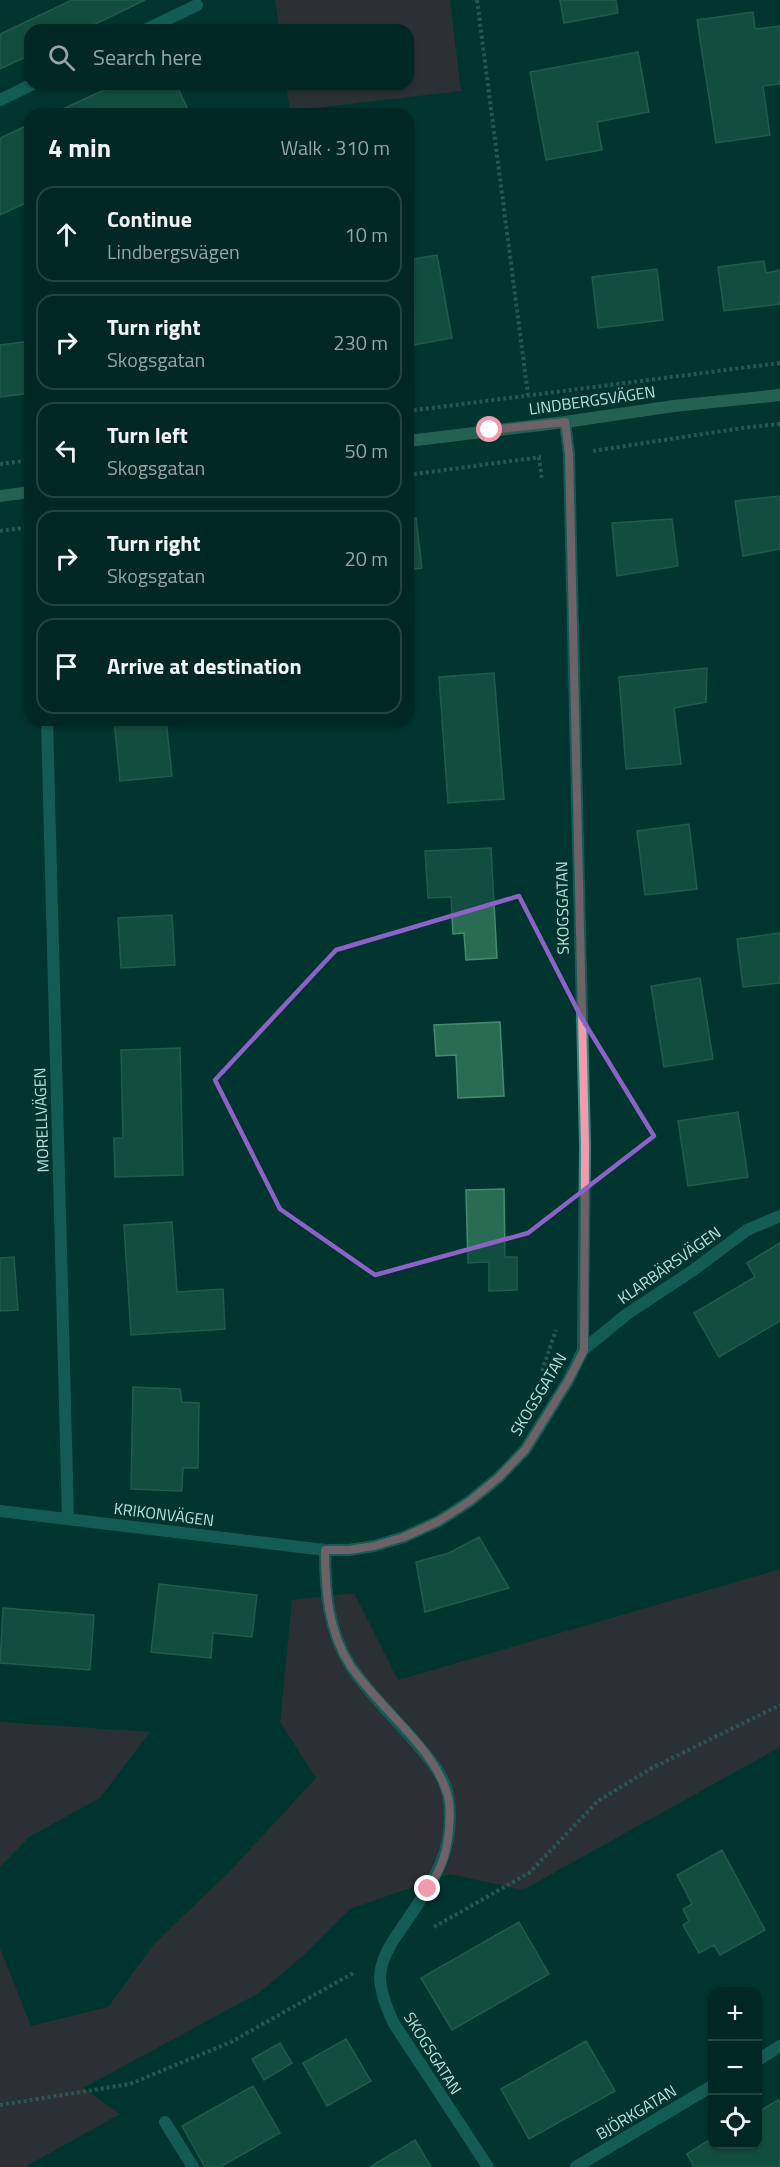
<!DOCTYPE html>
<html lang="en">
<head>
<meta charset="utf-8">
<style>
	body { margin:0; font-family:"Titillium Web",sans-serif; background:#0e3330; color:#f1f3f6 }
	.controls { position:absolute; right:18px; bottom:18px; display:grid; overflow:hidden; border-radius:12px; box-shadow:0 2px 4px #0004 }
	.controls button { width:54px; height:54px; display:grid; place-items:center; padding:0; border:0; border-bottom:2px solid #224441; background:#002723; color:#f1f3f6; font:30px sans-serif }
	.stop { position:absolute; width:18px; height:18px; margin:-14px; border:4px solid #f29aae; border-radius:50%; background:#fff }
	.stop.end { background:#f29aae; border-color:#fff; box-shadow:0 2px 6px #0008 }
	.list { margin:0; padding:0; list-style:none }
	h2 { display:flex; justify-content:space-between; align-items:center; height:78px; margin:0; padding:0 24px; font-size:26px }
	h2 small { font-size:20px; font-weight:400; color:#95a5a6 }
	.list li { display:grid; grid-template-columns:39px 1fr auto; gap:18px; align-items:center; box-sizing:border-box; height:96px; margin:0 12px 12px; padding:0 12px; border:2px solid #224441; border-radius:18px }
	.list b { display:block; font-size:22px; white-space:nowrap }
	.list p { margin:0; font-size:20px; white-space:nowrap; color:#95a5a6 }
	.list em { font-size:20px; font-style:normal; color:#95a5a6 }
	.icon { flex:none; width:33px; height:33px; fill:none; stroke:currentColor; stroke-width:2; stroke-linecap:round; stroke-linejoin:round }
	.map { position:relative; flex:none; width:780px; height:2167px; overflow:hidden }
	.search { position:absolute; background:#002723; box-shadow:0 2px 4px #0004; left:24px; top:24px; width:390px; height:66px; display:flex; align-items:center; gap:15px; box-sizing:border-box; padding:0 21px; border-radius:18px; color:#95a5a6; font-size:22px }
	.panel { position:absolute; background:#002723; box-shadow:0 2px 4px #0004; left:24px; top:108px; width:390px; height:618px; border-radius:18px }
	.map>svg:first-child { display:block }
	.green { fill:#5e2a38 }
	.building { fill:#286d53; stroke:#428d6f; stroke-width:1.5 }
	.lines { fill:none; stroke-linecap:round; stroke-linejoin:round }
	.path { stroke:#55847f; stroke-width:4; stroke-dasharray:3 3; stroke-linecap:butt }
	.lane { stroke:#2b8c82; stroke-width:12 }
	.street { stroke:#2b8c82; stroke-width:12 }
	.secondary { stroke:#4e997e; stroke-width:12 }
	.route { stroke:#f29aae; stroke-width:8 }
	.marked { fill:none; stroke:#8d62c7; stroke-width:4.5; stroke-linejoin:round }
	.labels { text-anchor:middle; stroke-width:4.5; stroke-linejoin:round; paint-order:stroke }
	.street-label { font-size:16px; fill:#b7e1da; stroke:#00342f }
</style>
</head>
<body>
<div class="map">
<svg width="780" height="2167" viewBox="0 0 780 2167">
	<rect width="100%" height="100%" fill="#00342f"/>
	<!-- green -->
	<path class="green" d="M275,0H450L461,91L290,111L286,84H408V30H279Z
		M780,1569V1747L523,1890L450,1874L350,1909L304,1955L259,1993L83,2088L120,2114L25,2167H0V1948L31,2026L108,2007L154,1944L230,1871L316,1778L280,1722L292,1600L354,1593L398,1680Z
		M0,1722L150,1732L100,1798L29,1837L0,1867Z"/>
	<!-- building -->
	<path class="building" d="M72,0H145L83,30H30V55L0,69V34Z
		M560,0H616L618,13L564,23Z
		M753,12L755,29L780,26V84L763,86L770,135L716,143L697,20Z
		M638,52L649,112L597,122L602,150L546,160L530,72Z
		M117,84H176L190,114H52Z
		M30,124V201L0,215V138Z
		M437,255L452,338L408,346V260Z
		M764,261L766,273L780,270V304L724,311L718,267Z
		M657,269L663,320L598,328L592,277Z
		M30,341V393L0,397V345Z
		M780,496V549L743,556L735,501Z
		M416,518L422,568L408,570V519Z
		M672,519L678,566L617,576L612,523Z
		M707,668L706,702L674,708L681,764L626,769L619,677Z
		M494,673L504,799L448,803L439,677Z
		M114,720H166L172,776L120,781Z
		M689,824L697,889L645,895L637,831Z
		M491,848L497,958L466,960L464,933L453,934L451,897L428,898L425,851Z
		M172,915L175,965L121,968L118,918Z
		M780,933V983L743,987L737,939Z
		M700,978L713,1059L664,1067L651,986Z
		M500,1022L504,1096L458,1098L456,1055L436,1056L434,1025Z
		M180,1048L183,1175L115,1177L114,1138H123L121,1050Z
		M738,1112L748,1177L688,1186L678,1121Z
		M504,1189L505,1257H517V1290L489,1291V1262L468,1263L466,1190Z
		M172,1222L177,1292L223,1289L225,1329L131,1335L124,1225Z
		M780,1243V1321L719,1357L694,1313L755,1277L747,1263Z
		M14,1257L18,1310L0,1311V1258Z
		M133,1387L180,1389L182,1402L199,1403L198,1468H183L182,1491L131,1489Z
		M479,1537L509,1588L425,1612L416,1562L449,1553Z
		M159,1584L257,1595L252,1637L213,1633L211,1658L151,1652Z
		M3,1608L94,1615L90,1670L0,1663Z
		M722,1850L765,1930L720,1955L714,1945L699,1953L683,1925L689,1921L683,1909L692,1904L677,1875Z
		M519,1922L549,1974L452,2030L421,1978Z
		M346,2039L371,2081L327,2106L303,2063Z
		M586,2041L615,2091L529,2139L501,2089Z
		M280,2043L292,2063L264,2080L252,2059Z
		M253,2086L280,2133L220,2167H205L182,2126Z
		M778,2100L780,2103V2167H694L687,2154L712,2138V2144H758V2112Z
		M415,2140L431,2167H370Z"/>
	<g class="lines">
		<!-- path -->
		<path class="path" d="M477,0L528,395
			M408,411L780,363
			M593,451L742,428L780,424
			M539,457L542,480
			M0,464L30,460
			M408,475L541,457
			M0,531L30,527
			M542,1371L556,1330
			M434,1927L529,1873L598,1801L652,1768L780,1705
			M0,2105L130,2084L231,2042L355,1972"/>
		<!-- lane -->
		<path class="lane" d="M165,2122L193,2167"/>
		<!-- street -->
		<path class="street" d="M145,30L197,5
			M0,100L33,84
			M47,720L68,1518
			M583,1350L627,1314L692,1271L747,1230L780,1216
			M0,1511L325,1550H349L374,1546L404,1537L439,1521L470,1501L498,1478L525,1450L568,1381L583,1350L585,1145L569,454L565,422
			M325,1550C325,1590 328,1630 350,1665C366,1690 389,1712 409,1735C423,1751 444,1773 448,1795C458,1851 430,1886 401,1929C391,1943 380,1960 380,1978C381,1994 387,2008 393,2022L488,2167
			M758,2060L780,2046
			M576,2167L712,2086"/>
		<!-- secondary -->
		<path class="secondary" d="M408,441L565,422L674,406L780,395
			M0,496L30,492"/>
	</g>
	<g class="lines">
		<!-- route -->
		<path class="route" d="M428,1889C433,1881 438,1873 441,1865C446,1854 448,1841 449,1829C450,1818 451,1804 447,1793C433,1746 377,1706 350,1665C328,1631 325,1590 325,1550H349L374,1546L404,1537L439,1521L470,1501L498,1478L525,1450L568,1381L584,1350L585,1145L569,454L565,422L490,430"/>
	</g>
	<!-- marked area -->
	<path d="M0 0H780V2167H0ZM519,896L581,1017L654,1136L528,1233L375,1275L280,1209L215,1080L336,950Z" fill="#00342f" fill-opacity=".55" fill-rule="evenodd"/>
	<path class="marked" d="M519,896L581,1017L654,1136L528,1233L375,1275L280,1209L215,1080L336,950Z"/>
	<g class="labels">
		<!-- street labels -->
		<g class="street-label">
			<text transform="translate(592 400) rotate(-8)" y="6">LINDBERGSVÄGEN</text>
			<text transform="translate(562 908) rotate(-91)" y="6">SKOGSGATAN</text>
			<text transform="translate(41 1120) rotate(-92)" y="6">MORELLVÄGEN</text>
			<text transform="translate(669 1265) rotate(-35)" y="6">KLARBÄRSVÄGEN</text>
			<text transform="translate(538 1394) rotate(-59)" y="6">SKOGSGATAN</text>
			<text transform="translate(164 1514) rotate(7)" y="6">KRIKONVÄGEN</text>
			<text transform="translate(433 2053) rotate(58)" y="6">SKOGSGATAN</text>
			<text transform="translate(636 2112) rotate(-31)" y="6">BJÖRKGATAN</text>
		</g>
	</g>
</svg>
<div class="controls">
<button>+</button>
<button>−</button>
<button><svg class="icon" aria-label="locate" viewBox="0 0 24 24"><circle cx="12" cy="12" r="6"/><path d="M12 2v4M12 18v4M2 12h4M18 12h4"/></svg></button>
</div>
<div class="stop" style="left:490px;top:430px"></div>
<div class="stop end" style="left:428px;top:1889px"></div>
<div class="search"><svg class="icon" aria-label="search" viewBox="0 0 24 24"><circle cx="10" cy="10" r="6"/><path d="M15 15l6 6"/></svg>Search here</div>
<section class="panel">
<h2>4 min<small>Walk · 310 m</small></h2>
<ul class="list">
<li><svg class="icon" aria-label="ahead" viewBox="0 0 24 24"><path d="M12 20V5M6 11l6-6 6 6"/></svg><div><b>Continue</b><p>Lindbergsvägen</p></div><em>10 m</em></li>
<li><svg class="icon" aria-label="right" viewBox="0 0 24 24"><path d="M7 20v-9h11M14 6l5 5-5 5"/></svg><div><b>Turn right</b><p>Skogsgatan</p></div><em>230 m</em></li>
<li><svg class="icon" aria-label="left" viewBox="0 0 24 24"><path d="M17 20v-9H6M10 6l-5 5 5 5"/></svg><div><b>Turn left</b><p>Skogsgatan</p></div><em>50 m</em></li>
<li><svg class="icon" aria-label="right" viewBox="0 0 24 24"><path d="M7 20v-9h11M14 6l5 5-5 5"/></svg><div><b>Turn right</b><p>Skogsgatan</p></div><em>20 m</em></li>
<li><svg class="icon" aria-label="arrive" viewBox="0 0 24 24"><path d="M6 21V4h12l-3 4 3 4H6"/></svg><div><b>Arrive at destination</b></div></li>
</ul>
</section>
</div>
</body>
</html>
